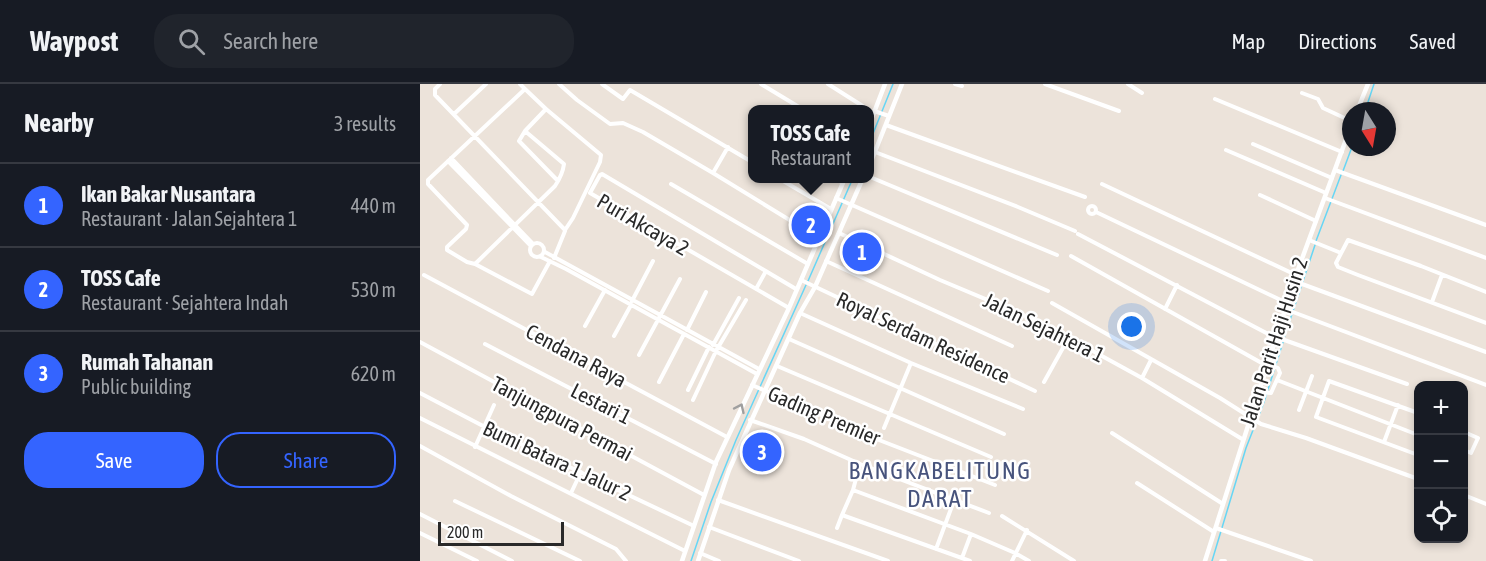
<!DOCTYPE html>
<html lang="en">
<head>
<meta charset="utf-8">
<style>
	body { margin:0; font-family:"Asap Condensed",sans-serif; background:#20242c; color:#f1f3f6 }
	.controls { position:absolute; right:18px; bottom:18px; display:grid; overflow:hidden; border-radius:12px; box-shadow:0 3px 9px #0003 }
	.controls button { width:54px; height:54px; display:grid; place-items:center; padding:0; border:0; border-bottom:2px solid #363941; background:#171b24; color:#f1f3f6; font:30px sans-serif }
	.compass { position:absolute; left:922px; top:18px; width:54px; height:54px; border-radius:50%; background:#171b24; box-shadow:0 3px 9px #0003; rotate:169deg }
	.scale { position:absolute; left:18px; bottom:15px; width:126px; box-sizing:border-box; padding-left:6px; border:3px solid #292929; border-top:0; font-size:16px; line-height:21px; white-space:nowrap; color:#292929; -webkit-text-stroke:4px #fff; paint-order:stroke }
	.you { position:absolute; left:712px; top:243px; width:21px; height:21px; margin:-15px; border:4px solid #fff; border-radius:50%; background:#1a73e8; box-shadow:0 0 0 9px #1a73e833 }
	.badge { display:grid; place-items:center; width:39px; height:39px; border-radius:50%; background:#3464ff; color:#fff; font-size:20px; font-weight:700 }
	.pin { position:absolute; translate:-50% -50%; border:3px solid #fff; box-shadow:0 2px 6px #0006 }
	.popup { position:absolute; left:328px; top:21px; width:126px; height:78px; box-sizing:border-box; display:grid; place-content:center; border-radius:12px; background:#171b24; filter:drop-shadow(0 2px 4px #0005); font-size:20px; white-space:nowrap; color:#9ea1a6 }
	.popup b { font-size:22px; color:#f1f3f6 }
	.popup::after { content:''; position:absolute; left:50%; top:100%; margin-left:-12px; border:12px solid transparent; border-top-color:#171b24 }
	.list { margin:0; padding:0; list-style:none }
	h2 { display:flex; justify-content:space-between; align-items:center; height:78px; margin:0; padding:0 24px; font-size:26px }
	h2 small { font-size:20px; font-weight:400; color:#9ea1a6 }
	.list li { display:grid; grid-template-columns:39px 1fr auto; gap:18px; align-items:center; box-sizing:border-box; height:84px; padding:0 24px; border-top:2px solid #363941 }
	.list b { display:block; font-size:22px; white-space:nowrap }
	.list p { margin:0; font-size:20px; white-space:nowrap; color:#9ea1a6 }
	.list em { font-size:20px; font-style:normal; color:#9ea1a6 }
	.actions { display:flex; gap:12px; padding:18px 24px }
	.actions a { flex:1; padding:14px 0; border:2px solid #3464ff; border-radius:24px; text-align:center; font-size:21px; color:#3464ff }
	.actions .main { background:#3464ff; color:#fff }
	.icon { flex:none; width:33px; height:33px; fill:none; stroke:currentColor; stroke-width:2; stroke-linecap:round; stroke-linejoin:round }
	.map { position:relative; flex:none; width:1066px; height:477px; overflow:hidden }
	header { display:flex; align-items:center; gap:36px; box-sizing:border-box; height:84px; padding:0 30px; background:#171b24; border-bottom:2px solid #363941 }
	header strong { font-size:28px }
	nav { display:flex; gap:33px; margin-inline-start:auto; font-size:21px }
	.search { width:420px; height:54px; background:#20242c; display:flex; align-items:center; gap:15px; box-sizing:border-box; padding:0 21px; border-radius:24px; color:#9ea1a6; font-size:22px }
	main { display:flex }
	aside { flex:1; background:#171b24 }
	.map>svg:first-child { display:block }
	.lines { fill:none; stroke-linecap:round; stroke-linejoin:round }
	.stream { stroke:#66d6f5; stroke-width:1.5 }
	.minor { stroke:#fff; stroke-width:4 }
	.tertiary { stroke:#fff; stroke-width:4.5 }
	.oneway { stroke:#9f9f9f }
	.labels { text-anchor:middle; stroke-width:5; stroke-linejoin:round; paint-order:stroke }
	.street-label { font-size:21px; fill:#292929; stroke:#fff }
	.quarter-label { font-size:24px; letter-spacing:1.5px; fill:#47537c; stroke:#fff }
</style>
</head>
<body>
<header>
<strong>Waypost</strong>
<div class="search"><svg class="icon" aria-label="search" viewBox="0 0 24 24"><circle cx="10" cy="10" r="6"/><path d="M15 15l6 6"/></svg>Search here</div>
<nav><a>Map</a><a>Directions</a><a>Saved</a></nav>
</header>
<main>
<aside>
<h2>Nearby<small>3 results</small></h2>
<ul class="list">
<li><span class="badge">1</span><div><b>Ikan Bakar Nusantara</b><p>Restaurant · Jalan Sejahtera 1</p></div><em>440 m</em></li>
<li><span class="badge">2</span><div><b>TOSS Cafe</b><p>Restaurant · Sejahtera Indah</p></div><em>530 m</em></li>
<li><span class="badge">3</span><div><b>Rumah Tahanan</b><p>Public building</p></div><em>620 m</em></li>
</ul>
<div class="actions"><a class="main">Save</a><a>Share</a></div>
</aside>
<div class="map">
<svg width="1066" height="477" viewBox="0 0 1066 477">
	<rect width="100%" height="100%" fill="#ece3da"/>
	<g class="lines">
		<!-- stream -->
		<path class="stream" d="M945,27L954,0
			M450,57L473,0
			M923,87L932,63
			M896,157L921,91
			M388,197L433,94
			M864,254L895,161
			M271,477L291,418L316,356L386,201
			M792,477L826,364L844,318L863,258"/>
		<!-- minor -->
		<path class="minor" d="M20,0L15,5V11L145,146L153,134L180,78L181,71L126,25
			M100,0L105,5
			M139,0L157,16L190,40L203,39L223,48L293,89L399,154
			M182,0L203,15L210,6L332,78
			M341,0L384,26
			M408,0L449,26
			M535,0L542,2
			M625,0L699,27
			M708,0L722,9
			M882,9L898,15L903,24L931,37
			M795,15L922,68
			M454,27L469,32
			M34,30L66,0
			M466,41L665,113
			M105,47L144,80C143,88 139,96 135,102L55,180L47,178L27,166V163L46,145L47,141L8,100V96L105,5L126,25L105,47L99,57L138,97
			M833,60L912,94
			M806,66L906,109
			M455,68L598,123L655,147
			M31,74L113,160
			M28,77L111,162
			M915,86L1066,141
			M293,89L308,63
			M450,93L637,171
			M358,94L411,125
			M414,94L423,99
			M251,100L388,180
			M682,100L876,191
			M840,111L896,137
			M416,114L628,207
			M905,114L1066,174
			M668 126a4 4 0 1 1 8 0a4 4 0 1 1-8 0Z
			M676,128L867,219
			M419,149L520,196L620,238L722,294L822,355
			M658,150L856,254
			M889,156L921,169
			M110 166a7 7 0 1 1 14 0a7 7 0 1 1-14 0Z
			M125,168L339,285
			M651,172L847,282
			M121,173L146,185L337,290
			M134,174L145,147
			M406,177L592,262
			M55,180L112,210L130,177
			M4,191L307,353
			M381,196L615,307
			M874,197L1066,268
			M336,205L346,187
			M1066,208L1001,182L928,156L916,179L918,183L938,191L1066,239
			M212,217L233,177
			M1012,218L1022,191
			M632,219L800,314L841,340L886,354L998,395
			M369,224L170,109L180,91L182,90L376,205
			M745,225L757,201
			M865,225L1066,301
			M380,229L491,279L603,325
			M165,242L185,206
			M267,246L286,208
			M194,252L211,221
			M856,253L987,300
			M369,255L584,350
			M0,258L284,411
			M65,260L296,380
			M293,261L319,214
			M219,271L260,195
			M357,282L571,373
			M722,294L731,276
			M857,296L998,351
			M239,298L264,250
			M624,298L649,253
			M332,301L459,356L575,401
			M268,306L289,263
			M838,308L851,309L860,289L858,284L848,280
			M0,309L65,343L274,442
			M273,316L296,267L326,216
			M879,326L892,292
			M998,329L909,297L896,333L998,371
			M0,334L265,467
			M330,336L384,355L440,380L569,429
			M464,344L491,279
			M1044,348L1058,354L1051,369L1044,366
			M692,349L803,420
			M964,358L978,321
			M0,362L91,412L196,465L206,477
			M55,363L74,321
			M717,399L794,448
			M433,406L437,391
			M151,409L161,388
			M1044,411L1066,420
			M298,416L468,477
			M35,417L160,477
			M0,430L92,477
			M582,432L654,477
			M289,443L379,477
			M417,444L422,431
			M796,444L891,477
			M0,449L57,477
			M516,465L535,414
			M280,469L299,477
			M542,474L551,450
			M550,477L422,431L433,406L551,450L595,469L609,477
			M592,477L607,446
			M801,477H805"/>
		<!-- tertiary -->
		<path class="tertiary" d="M937,27L948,0
			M450,39L465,0
			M450,80L482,0
			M262,477L296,378L369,224L425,94
			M278,477L309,386L380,229L395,203L443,94
			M785,477L876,191L931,42"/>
	</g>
	<!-- one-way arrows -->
	<defs><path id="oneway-chevron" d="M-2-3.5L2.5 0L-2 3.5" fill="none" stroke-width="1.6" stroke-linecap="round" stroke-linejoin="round" transform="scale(1.5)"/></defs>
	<use class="oneway" href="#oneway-chevron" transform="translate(320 324) rotate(-65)"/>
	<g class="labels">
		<!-- street labels -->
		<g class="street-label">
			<text transform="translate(223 141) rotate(30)" y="7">Puri Akcaya 2</text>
			<text transform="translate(624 244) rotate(26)" y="7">Jalan Sejahtera 1</text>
			<text transform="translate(503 254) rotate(25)" y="7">Royal Serdam Residence</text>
			<text transform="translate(854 258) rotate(-72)" y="7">Jalan Parit Haji Husin 2</text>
			<text transform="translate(156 272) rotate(28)" y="7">Cendana Raya</text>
			<text transform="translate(181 320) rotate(27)" y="7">Lestari 1</text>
			<text transform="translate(404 332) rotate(23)" y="7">Gading Premier</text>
			<text transform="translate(142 335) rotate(28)" y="7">Tanjungpura Permai</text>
			<text transform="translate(137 377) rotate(25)" y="7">Bumi Batara 1 Jalur 2</text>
		</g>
		<!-- quarter labels -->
		<g class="quarter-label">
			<text x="520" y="395">BANGKABELITUNG<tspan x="520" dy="28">DARAT</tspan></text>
		</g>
	</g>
</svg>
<div class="controls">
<button>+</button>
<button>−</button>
<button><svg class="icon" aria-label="locate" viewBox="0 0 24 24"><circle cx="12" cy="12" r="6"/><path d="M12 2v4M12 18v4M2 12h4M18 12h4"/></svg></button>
</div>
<svg class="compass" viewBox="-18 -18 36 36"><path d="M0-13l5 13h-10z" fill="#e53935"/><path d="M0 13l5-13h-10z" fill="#9ea1a6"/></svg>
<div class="scale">200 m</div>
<div class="you"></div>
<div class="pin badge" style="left:442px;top:168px">1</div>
<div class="pin badge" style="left:391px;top:141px">2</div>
<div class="popup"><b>TOSS Cafe</b>Restaurant</div>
<div class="pin badge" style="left:342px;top:368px">3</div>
</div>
</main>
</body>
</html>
